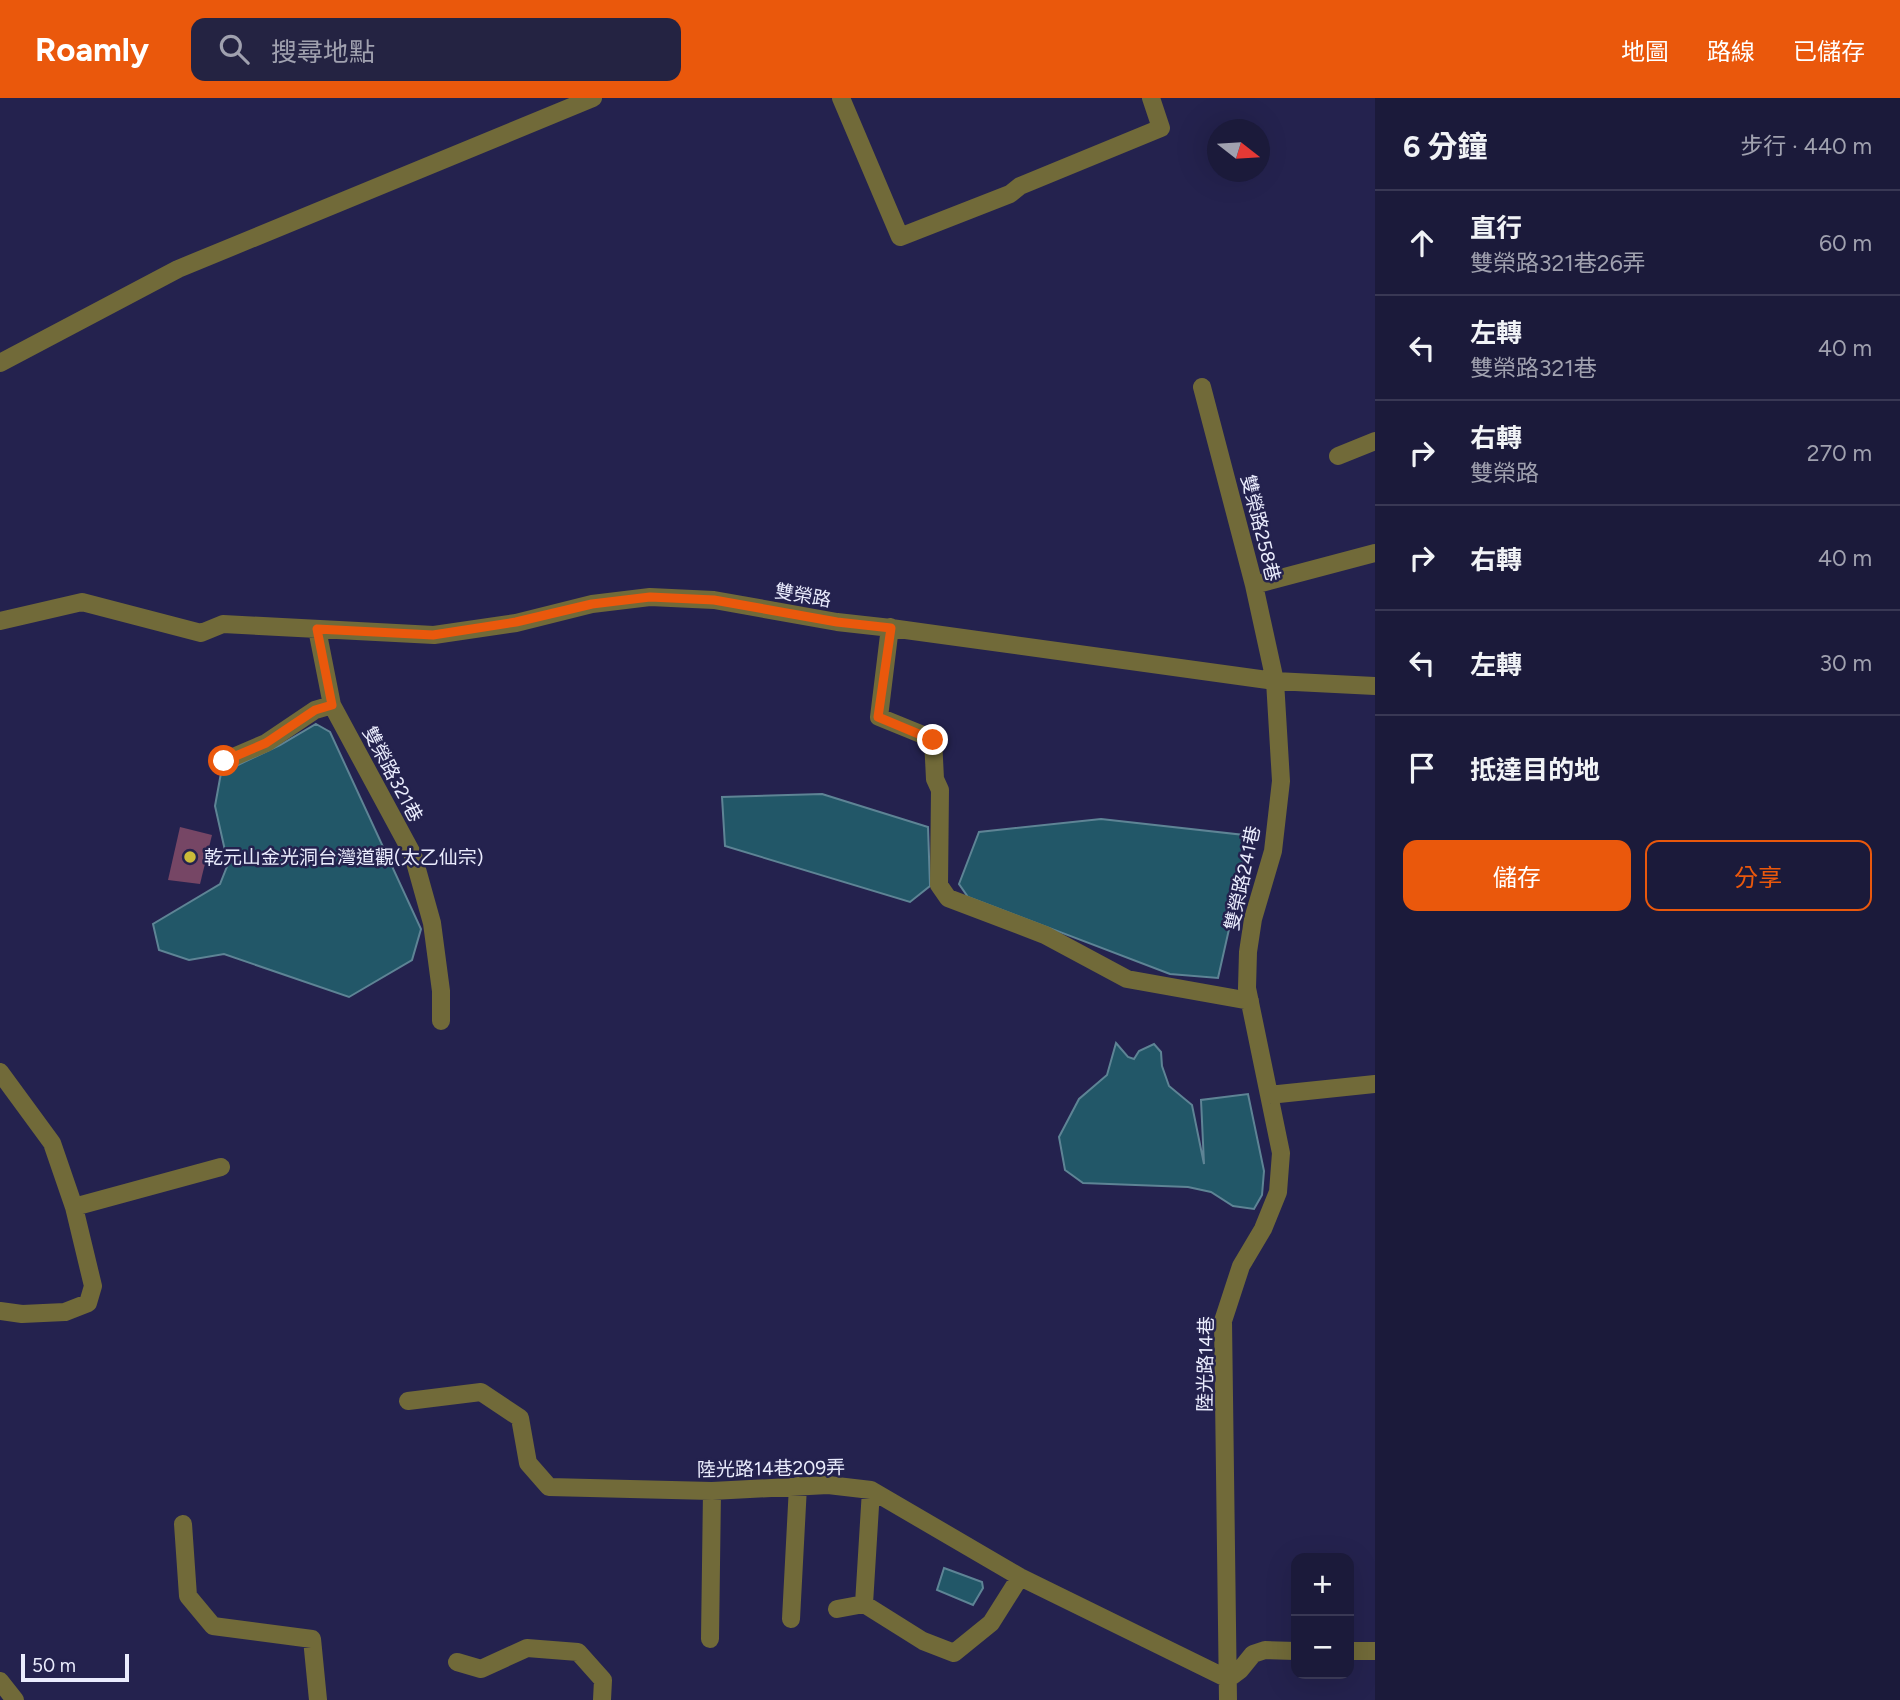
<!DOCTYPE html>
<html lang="zh-TW">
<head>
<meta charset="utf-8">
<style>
	body { margin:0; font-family:Figtree,"Noto Sans TC",sans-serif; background:#242342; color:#f1f3f6 }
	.controls { position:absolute; right:21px; bottom:21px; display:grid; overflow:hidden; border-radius:14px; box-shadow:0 7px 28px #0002 }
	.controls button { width:63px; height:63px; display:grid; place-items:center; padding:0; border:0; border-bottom:2px solid #393854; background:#1b1a3a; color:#f1f3f6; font:35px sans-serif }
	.compass { position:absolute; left:1207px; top:21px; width:63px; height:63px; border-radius:50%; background:#1b1a3a; box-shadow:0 7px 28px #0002; rotate:107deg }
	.scale { position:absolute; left:21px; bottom:18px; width:108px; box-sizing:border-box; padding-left:7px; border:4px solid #eaecfd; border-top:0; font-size:19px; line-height:24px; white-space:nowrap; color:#eaecfd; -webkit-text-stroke:5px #24224e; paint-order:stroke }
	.stop { position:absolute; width:21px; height:21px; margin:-16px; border:5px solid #ea580c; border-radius:50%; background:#fff }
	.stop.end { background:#ea580c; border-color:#fff; box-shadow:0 2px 7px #0008 }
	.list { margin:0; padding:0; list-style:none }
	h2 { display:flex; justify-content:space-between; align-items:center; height:91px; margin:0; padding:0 28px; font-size:30px }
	h2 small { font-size:23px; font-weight:400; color:#a0a1af }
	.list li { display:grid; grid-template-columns:46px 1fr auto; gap:21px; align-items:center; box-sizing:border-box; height:105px; padding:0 28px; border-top:2px solid #393854 }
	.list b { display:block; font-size:26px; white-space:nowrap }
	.list p { margin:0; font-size:23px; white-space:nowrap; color:#a0a1af }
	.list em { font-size:23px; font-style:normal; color:#a0a1af }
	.actions { display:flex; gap:14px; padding:21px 28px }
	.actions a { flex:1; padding:16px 0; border:2px solid #ea580c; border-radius:14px; text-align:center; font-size:24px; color:#ea580c }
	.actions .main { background:#ea580c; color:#fff }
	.icon { flex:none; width:38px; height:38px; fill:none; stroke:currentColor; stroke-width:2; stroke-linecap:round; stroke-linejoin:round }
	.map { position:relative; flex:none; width:1375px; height:1602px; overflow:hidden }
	header { display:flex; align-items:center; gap:42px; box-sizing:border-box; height:98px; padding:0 35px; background:#ea580c; color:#fff }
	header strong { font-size:33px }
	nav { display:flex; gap:38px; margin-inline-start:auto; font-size:24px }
	.search { width:490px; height:63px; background:#242342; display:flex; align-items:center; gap:18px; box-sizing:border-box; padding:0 24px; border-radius:14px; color:#a0a1af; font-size:26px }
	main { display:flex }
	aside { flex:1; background:#1b1a3a }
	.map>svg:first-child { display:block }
	.water { fill:#225768; stroke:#5e8495; stroke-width:2 }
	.building { fill:#764665 }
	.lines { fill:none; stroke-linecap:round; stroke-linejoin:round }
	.minor { stroke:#716a39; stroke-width:18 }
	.route { stroke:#ea580c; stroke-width:9 }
	.poi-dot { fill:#caba39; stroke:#24224e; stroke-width:2.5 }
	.labels { text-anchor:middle; stroke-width:5; stroke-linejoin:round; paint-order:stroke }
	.street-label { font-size:19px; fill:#eaecfd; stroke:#24224e }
	.poi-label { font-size:19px; fill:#eaecfd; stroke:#24224e; text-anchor:start }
</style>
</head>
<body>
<header>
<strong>Roamly</strong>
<div class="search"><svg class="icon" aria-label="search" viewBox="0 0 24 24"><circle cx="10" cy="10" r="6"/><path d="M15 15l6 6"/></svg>搜尋地點</div>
<nav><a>地圖</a><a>路線</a><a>已儲存</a></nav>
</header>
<main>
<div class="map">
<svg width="1375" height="1602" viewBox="0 0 1375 1602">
	<rect width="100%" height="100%" fill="#24224e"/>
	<!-- water -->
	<path class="water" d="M316,626L330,634L421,831L412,862L349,899L224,856L189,862L159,852L153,826L220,786L228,766L215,708L221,675L280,647Z
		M822,696L928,729L930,788L910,804L725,748L722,699Z
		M1101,721L1244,737L1243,769L1218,880L1170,876L968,799L959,786L979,734Z
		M1116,945L1128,959L1134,961L1139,953L1154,946L1161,954L1162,968L1169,988L1192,1007L1204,1066L1201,1002L1248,996L1264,1073L1262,1097L1254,1111L1233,1108L1211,1094L1188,1089L1083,1085L1065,1072L1059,1039L1079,1001L1107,977Z
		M944,1470L982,1484L983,1490L973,1507L937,1492Z"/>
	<!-- building -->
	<path class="building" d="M180,729L212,737L200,786L168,782Z"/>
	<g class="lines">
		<!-- minor -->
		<path class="minor" d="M841,0L900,139L1010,96L1020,88L1161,30L1151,0
			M0,265L178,171L593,0
			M1202,289L1254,487L1275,583L1281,683L1273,753L1253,821L1248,854L1247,890L1281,1055L1278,1094L1263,1131L1241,1168L1223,1223L1228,1602
			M1338,358L1375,343
			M1254,487L1375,455
			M0,523L82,504L201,535L223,526L434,537L516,525L592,506L650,499L714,502L837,524L891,530L1275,583L1375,588
			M890,529L879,619L933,641L935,681L940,692L939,787L948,800L1045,837L1127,881L1250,903
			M317,531L332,607L413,757L432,825L441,893V923
			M224,663L266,645L315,612L332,607
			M0,974L52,1045L74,1109L93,1188L88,1205L65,1214L22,1216L0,1213
			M1269,997L1375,986
			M74,1109L221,1069
			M408,1303L481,1294L520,1320L528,1365L549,1389L712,1393L828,1387L871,1392L1020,1479L1228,1581L1240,1572L1253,1556L1265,1552L1296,1553
			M871,1392L864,1506L923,1543L954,1555L991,1525L1020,1479
			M183,1426L188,1498L213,1528L312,1541L318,1602
			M837,1511L864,1506
			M791,1521L798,1388
			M710,1541L712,1393
			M1349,1553H1375
			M457,1564L481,1571L527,1550L578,1554L603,1582L602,1602
			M0,1583L15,1602"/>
	</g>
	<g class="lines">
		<!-- route -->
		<path class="route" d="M224,663L266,645L315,612L332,607L317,531L433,537L516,524L592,506L650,499L714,502L837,524L891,530L878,619L933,642"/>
	</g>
	<!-- markers -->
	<circle class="poi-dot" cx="190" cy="759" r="7"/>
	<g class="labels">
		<!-- street labels -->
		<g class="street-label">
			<text transform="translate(1261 430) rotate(76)" y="7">雙榮路258巷</text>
			<text transform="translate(803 497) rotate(10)" y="7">雙榮路</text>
			<text transform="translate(393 676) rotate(62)" y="7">雙榮路321巷</text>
			<text transform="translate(1242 780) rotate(-78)" y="7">雙榮路241巷</text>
			<text transform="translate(1205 1266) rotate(-89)" y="7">陸光路14巷</text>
			<text transform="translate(771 1370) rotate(-1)" y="7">陸光路14巷209弄</text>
		</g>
		<!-- poi labels -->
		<g class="poi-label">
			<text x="204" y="766">乾元山金光洞台灣道觀(太乙仙宗)</text>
		</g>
	</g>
</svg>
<div class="controls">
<button>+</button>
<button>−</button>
</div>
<svg class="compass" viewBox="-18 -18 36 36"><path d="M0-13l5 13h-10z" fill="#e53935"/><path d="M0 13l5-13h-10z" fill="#a0a1af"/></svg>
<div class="scale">50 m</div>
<div class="stop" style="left:224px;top:663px"></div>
<div class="stop end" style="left:933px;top:642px"></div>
</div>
<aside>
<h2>6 分鐘<small>步行 · 440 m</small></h2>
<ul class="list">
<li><svg class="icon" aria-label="ahead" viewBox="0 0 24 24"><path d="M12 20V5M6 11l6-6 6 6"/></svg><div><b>直行</b><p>雙榮路321巷26弄</p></div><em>60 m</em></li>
<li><svg class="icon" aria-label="left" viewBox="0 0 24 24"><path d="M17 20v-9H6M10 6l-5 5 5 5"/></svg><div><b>左轉</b><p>雙榮路321巷</p></div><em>40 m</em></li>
<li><svg class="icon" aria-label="right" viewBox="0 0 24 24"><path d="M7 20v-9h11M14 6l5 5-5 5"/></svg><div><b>右轉</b><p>雙榮路</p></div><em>270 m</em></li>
<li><svg class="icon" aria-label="right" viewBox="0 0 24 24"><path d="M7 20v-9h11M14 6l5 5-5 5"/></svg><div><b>右轉</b></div><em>40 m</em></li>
<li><svg class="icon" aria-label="left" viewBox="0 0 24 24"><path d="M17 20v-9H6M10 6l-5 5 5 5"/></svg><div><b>左轉</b></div><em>30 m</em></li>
<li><svg class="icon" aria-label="arrive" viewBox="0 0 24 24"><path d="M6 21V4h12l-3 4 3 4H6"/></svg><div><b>抵達目的地</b></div></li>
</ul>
<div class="actions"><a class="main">儲存</a><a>分享</a></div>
</aside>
</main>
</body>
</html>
